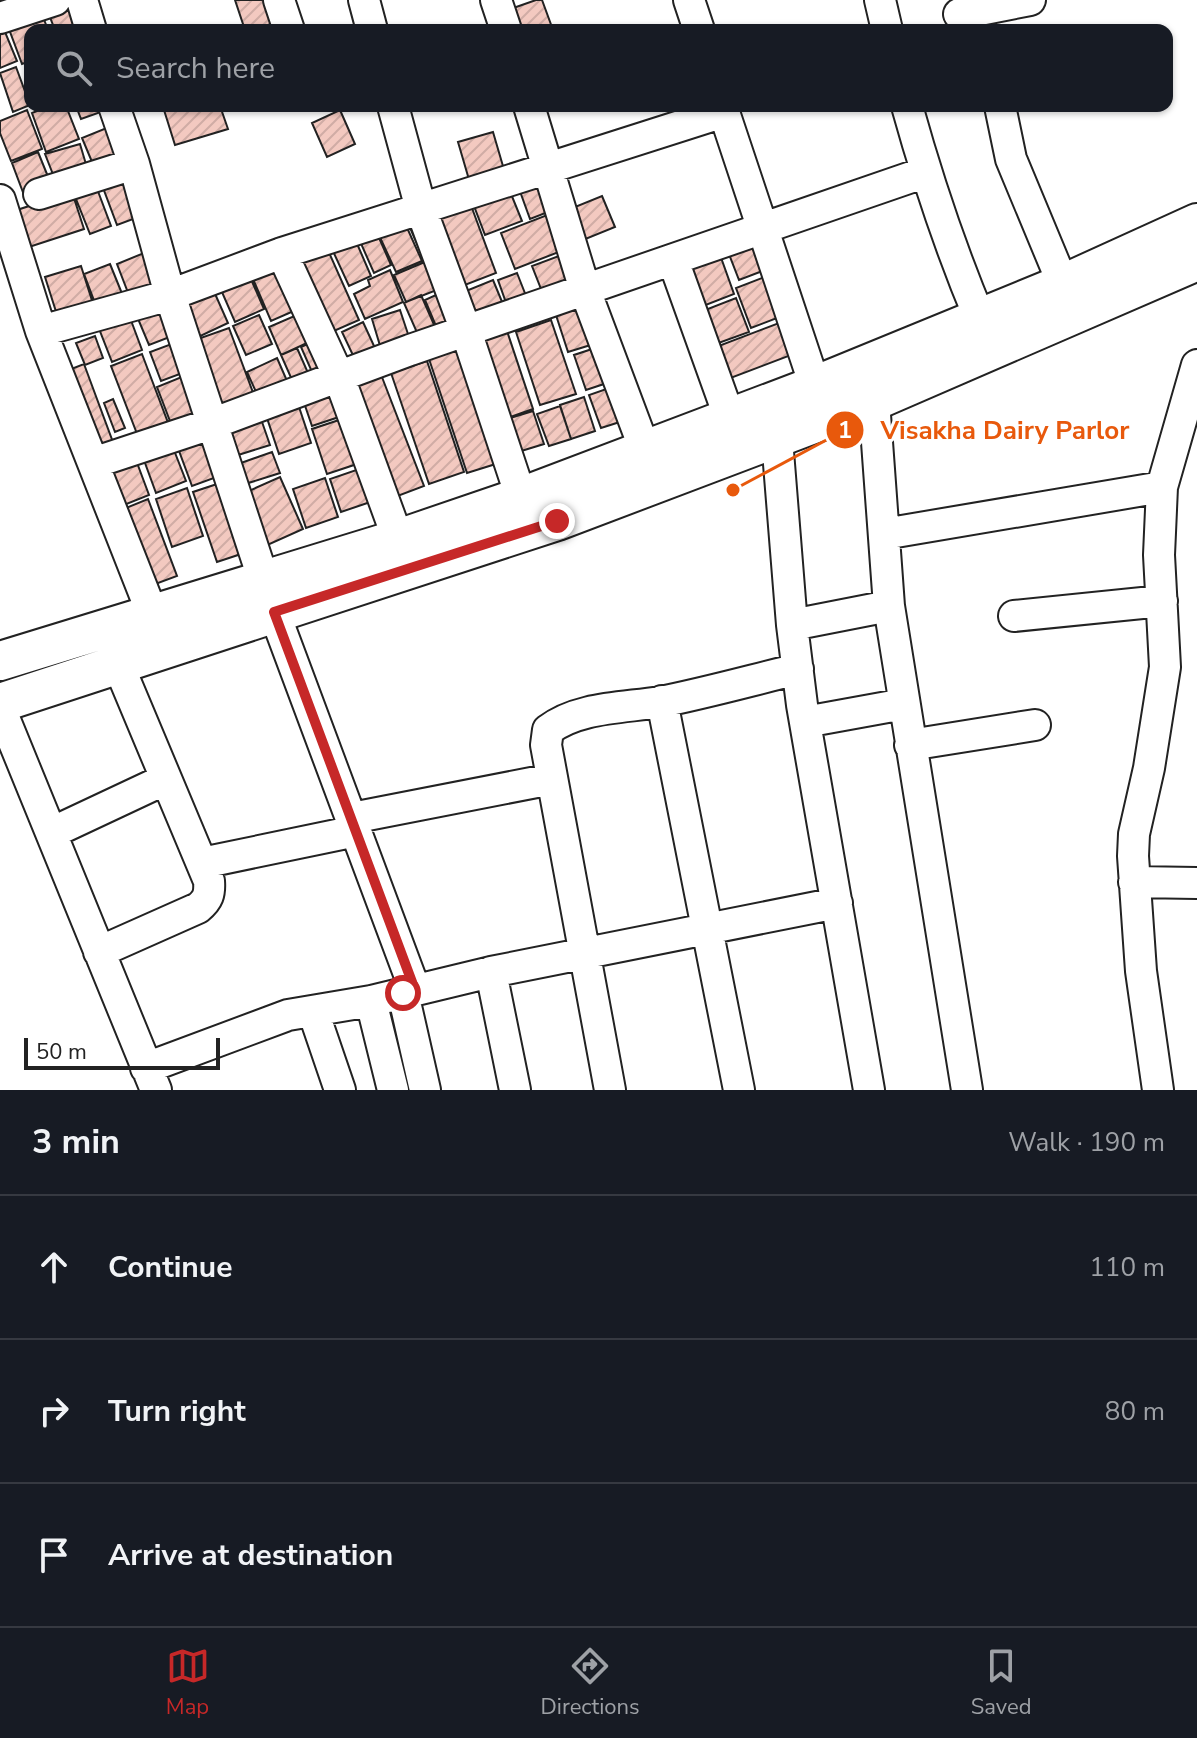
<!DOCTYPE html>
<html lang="en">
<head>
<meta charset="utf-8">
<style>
	body { margin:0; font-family:"Nunito Sans",sans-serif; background:#20242c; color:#f1f3f6 }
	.scale { position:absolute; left:24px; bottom:20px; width:196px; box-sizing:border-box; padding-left:8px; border:4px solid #222; border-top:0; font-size:22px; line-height:28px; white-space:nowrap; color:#222; -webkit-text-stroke:6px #fff; paint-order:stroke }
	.stop { position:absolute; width:24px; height:24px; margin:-18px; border:6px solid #c62828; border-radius:50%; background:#fff }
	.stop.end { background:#c62828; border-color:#fff; box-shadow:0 2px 8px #0008 }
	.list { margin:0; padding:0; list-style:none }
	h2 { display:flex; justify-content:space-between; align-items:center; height:104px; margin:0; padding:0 32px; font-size:34px }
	h2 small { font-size:26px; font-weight:400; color:#9ea1a6 }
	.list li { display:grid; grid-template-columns:52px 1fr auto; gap:24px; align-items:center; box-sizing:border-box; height:144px; padding:0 32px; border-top:2px solid #363941 }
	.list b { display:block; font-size:30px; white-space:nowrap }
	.list em { font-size:26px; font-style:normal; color:#9ea1a6 }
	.icon { flex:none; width:44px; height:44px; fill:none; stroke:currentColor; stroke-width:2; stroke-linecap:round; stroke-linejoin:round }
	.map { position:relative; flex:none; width:1197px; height:1090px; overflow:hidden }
	.search { position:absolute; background:#171b24; box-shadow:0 2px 6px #0004; left:24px; right:24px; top:24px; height:88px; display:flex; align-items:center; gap:20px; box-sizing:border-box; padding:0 28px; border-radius:16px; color:#9ea1a6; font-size:30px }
	.sheet { height:536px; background:#171b24 }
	nav { display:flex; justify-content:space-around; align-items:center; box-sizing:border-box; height:112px; border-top:2px solid #363941; background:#171b24; font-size:22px; color:#9ea1a6 }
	nav a { display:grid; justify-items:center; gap:4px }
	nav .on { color:#c62828 }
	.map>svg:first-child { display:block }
	.building { fill:url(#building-hatch); stroke:#222; stroke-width:2 }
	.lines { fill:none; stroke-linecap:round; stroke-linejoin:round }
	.minor-casing { stroke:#222; stroke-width:34 }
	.major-casing { stroke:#222; stroke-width:42 }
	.minor { stroke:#fff; stroke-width:30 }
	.major { stroke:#fff; stroke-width:38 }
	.route { stroke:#c62828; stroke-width:10 }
	.leader { fill:none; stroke:#e8590c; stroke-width:3 }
	.callout-dot { fill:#e8590c; stroke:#fff; stroke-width:3 }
	.mark-label { font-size:24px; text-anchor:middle; font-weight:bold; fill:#fff }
	.callout-label { font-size:26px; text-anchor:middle; font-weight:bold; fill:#e8590c; stroke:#fff; stroke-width:6; stroke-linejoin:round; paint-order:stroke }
</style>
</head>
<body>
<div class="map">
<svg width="1197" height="1090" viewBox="0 0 1197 1090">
	<defs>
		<pattern id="building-hatch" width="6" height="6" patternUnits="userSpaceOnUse" patternTransform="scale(2)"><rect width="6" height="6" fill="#f3c9c0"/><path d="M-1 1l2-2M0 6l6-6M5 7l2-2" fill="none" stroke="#d0aca5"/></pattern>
	</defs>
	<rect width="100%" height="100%" fill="#fff"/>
	<!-- building -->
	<path class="building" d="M64,0L89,30H55L46,7Z
		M235,0H270L277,22L253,30H245Z
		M536,0H542L553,30H511L505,11Z
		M40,9L48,30H30V61L22,64L6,21Z
		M0,20L17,61L0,68Z
		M16,67L30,105L13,112L0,73Z
		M49,106H66L79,139L46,152L32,113Z
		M76,106H111L112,108L81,119Z
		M178,106H220L228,129L175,145L164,110Z
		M27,110L42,149L11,161L0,133V121Z
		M340,110L355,144L327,157L312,123Z
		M114,125L128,162L95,169L82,138Z
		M493,132L505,173L470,183L458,142Z
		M80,144L88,171L56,182L45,154Z
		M38,152L51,184L24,195L12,163Z
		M543,172L556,209L530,219L517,183Z
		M129,175L144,215L117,225L102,185Z
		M507,184L522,221L485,235L471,198Z
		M96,186L111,226L90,234L74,194Z
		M72,192L84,229L29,247L17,210Z
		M602,196L615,227L583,240L570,209Z
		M469,200L496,273L457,288L430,215Z
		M555,212L569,248L515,269L501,233Z
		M404,221L422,261L396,272L378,233Z
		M420,226L447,286L406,302L394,275L425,262L411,230Z
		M376,231L391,265L374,273L359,239Z
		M758,238L770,268L739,280L727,249Z
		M355,239L371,276L349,286L332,249Z
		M327,248L359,320L327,334L295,262Z
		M719,252L734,294L698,308L682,266Z
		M144,253L159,293L132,303L117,264Z
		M567,253L580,286L545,299L532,266Z
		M282,258L303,307L271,321L250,272Z
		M110,264L125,301L98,311L84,274Z
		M81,266L95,310L59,321L45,277Z
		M247,270L264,309L235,322L218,283Z
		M390,270L403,302L365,319L354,294L370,286L368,280Z
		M517,273L530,306L510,314L498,280Z
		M770,275L785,315L751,328L736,288Z
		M493,280L505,309L474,323L461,293Z
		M212,287L228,323L194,339L178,303Z
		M438,294L455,332L441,338L425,300Z
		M421,295L439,336L422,344L404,303Z
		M736,298L749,332L713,345L700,312Z
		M582,300L597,343L568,352L554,309Z
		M162,303L175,335L149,345L136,314Z
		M400,310L410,340L381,349L372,319Z
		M306,311L318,338L281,355L269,327Z
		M129,315L142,350L112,362L98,326Z
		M259,315L272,344L246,355L233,326Z
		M551,320L576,394L540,405L516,332Z
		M787,320L799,352L720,382L708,350Z
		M363,322L380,359L359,368L342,332Z
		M505,325L533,409L505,419L477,334Z
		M229,328L255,398L218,412L192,341Z
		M95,336L103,358L85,365L76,343Z
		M316,340L332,374L316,381L301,347Z
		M177,342L188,371L161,381L150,352Z
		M461,342L502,462L467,473L427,353Z
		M601,346L613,381L586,390L574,355Z
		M297,348L312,382L296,389L281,355Z
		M142,354L170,428L139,439L111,366Z
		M277,358L291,390L261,403L247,372Z
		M427,361L464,472L429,484L391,373Z
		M84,364L114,445L97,451L66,371Z
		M380,372L424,486L387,500L343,386Z
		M189,374L205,416L173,429L157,387Z
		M331,384L342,416L312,426L301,394Z
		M615,386L626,420L601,428L589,395Z
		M584,397L595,431L571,439L560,405Z
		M296,398L311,443L279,454L264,409Z
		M113,399L125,428L115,432L104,403Z
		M560,406L571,439L549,446L537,414Z
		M533,411L544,444L518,452L507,419Z
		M348,417L363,462L327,474L312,429Z
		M261,419L270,445L235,456L226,430Z
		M207,428L225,474L192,486L175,440Z
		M170,440L186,481L156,493L141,452Z
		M133,452L149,495L119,507L103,464Z
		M272,452L280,473L242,485L235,465Z
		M368,466L379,499L341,512L330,479Z
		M280,477L303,529L263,547L240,495Z
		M325,478L338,517L306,528L293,489Z
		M220,483L244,553L217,562L193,492Z
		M187,488L203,536L172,547L156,499Z
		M148,499L177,576L150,586L121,510Z"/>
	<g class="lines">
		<defs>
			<path id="minor" d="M82,0L91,30
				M279,0L289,30
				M364,0L372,30
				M496,0L506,30
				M689,0L699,30
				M880,0L887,30
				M959,14L1030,0
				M0,18L55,0
				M114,106L134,164L170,295L264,581
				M393,106L421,209L466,331L521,497
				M529,106L585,290L645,450
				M722,106L821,404
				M907,106C927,178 951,250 980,319
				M1000,106L1011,159L1063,284
				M39,194L134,164
				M0,200L41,331L152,613
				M282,253L339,377L398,539
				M673,260L730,419
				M41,331L170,295L282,253L724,112
				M874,401L889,606L967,1090
				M777,439L792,625L802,705L869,1090
				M93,463L214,423L410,350L926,172
				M884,534L1162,487
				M274,612L415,990
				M1014,616L1162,601
				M792,625L889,606
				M662,701L739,1090
				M0,708L156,1090
				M805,722L904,704
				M910,745L1035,725
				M352,818L552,779
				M51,833L166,779
				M202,863L356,831
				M1134,882L1197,883
				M99,952L198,908C208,900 210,894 209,881L118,664
				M491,972L515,1090
				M403,993L425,1090
				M371,1001L393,1090
				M313,1011L340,1090
				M146,1068L288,1015L371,1001L491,972L837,903
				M610,1090L546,745L548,730C578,707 623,708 660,702C706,693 752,680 798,669
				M1158,1090L1141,971L1133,856L1134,834L1149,768L1165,667L1159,555L1162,487L1197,365"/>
			<path id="major" d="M0,661L398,539L521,497L814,386L1063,284L1197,223
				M0,703L557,521L874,401L1197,261"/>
		</defs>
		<!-- minor casing -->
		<use href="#minor" class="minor-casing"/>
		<!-- major casing -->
		<use href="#major" class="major-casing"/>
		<!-- minor -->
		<use href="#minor" class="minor"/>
		<!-- major -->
		<use href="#major" class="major"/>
	</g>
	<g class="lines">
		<!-- route -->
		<path class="route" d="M403,993L415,990L274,612L557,521"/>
	</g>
	<!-- callouts -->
	<path class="leader" d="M733 490L845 430"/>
	<g class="callout-dot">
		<circle cx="733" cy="490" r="8"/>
		<circle cx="845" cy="430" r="20"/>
	</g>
	<g class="mark-label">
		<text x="845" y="438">1</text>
	</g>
	<g class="callout-label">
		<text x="1005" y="439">Visakha Dairy Parlor</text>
	</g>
</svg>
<div class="scale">50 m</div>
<div class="stop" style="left:403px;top:993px"></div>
<div class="stop end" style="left:557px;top:521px"></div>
<div class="search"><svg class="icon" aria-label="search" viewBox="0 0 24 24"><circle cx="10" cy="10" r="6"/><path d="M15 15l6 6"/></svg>Search here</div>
</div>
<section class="sheet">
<h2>3 min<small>Walk · 190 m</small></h2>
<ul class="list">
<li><svg class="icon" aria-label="ahead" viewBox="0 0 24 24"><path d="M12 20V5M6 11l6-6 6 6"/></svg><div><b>Continue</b></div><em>110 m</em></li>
<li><svg class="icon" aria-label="right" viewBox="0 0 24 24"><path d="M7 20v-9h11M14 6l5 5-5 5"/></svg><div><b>Turn right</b></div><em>80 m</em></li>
<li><svg class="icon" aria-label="arrive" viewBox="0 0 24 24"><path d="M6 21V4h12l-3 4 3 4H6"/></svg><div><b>Arrive at destination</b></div></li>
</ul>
</section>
<nav>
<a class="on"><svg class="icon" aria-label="map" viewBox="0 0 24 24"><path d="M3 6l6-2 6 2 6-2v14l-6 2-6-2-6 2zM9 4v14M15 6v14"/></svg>Map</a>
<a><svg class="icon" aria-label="directions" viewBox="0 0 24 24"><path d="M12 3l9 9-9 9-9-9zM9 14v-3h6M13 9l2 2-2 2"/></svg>Directions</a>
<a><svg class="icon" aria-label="saved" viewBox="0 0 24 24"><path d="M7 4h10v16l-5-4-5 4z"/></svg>Saved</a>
</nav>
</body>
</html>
